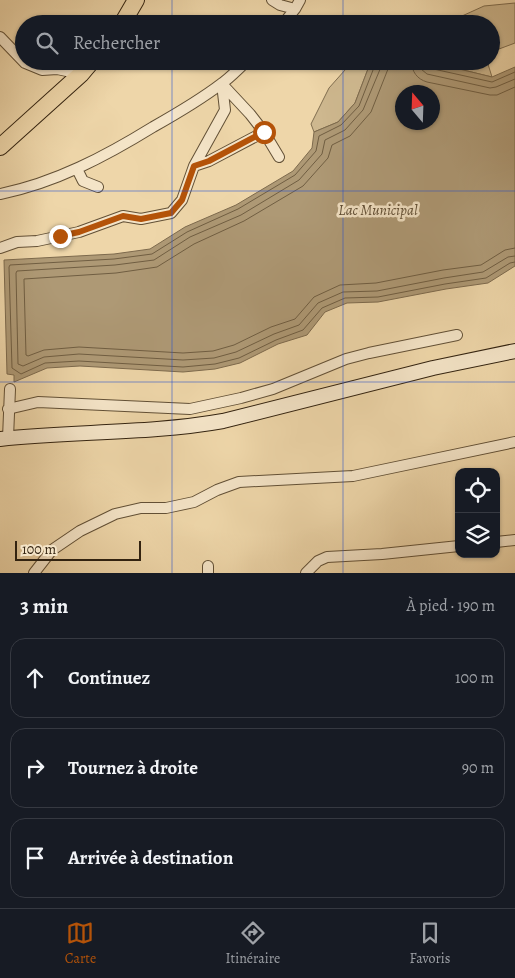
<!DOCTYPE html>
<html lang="fr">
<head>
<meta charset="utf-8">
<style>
	body { margin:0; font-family:Alegreya,serif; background:#20242c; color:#f1f3f6 }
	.controls { position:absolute; right:15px; bottom:15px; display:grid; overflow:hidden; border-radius:10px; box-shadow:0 1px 4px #0004 }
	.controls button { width:45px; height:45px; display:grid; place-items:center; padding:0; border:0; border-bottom:1px solid #363941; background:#171b24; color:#f1f3f6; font:25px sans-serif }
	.compass { position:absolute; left:395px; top:85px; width:45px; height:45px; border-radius:50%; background:#171b24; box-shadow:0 1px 4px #0004; rotate:341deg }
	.scale { position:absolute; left:15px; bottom:12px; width:126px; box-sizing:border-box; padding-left:5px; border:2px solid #332310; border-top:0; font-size:14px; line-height:18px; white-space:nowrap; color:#332310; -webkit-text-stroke:4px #f4e4c7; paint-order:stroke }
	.stop { position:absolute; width:15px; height:15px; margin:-11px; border:4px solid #b45309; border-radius:50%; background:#fff }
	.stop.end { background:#b45309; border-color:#fff; box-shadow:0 1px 5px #0008 }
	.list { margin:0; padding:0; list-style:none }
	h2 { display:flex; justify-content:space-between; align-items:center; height:65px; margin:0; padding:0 20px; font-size:21px }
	h2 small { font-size:16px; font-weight:400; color:#9ea1a6 }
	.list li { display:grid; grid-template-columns:32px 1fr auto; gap:15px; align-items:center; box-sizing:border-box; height:80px; margin:0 10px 10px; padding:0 10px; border:1px solid #363941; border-radius:15px }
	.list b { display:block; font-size:19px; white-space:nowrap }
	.list em { font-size:16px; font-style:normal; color:#9ea1a6 }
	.icon { flex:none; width:28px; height:28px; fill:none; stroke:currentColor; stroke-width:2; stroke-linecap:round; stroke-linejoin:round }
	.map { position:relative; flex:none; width:515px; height:573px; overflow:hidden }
	.search { position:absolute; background:#171b24; box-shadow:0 1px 4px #0004; left:15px; right:15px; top:15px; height:55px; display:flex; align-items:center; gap:12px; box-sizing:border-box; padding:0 18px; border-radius:28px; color:#9ea1a6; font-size:19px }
	.sheet { height:335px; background:#171b24 }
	nav { display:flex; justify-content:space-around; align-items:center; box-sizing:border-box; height:70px; border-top:1px solid #363941; background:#171b24; font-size:14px; color:#9ea1a6 }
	nav a { display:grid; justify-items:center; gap:2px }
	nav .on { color:#b45309 }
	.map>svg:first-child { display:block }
	.green { fill:#ceb88f; stroke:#806e50 }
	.water { fill:#ae9975; stroke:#7d6a4d; fill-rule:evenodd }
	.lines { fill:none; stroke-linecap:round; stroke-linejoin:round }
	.shore { stroke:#705e42; stroke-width:1 }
	.minor-casing { stroke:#625036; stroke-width:12 }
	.secondary-casing { stroke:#332310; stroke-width:16 }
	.primary-casing { stroke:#332310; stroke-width:18 }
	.minor { stroke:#f4e4c7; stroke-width:10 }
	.secondary { stroke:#f4e4c7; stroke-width:14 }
	.primary { stroke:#eed6a9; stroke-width:16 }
	.route { stroke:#b45309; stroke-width:6 }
	.grid { fill:none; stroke:#1d4ed8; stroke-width:1; stroke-opacity:0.55 }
	.labels { text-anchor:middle; stroke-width:5; stroke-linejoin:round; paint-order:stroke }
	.water-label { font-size:15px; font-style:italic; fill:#5e4c33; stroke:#f4e4c7 }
</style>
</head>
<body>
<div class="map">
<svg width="515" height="573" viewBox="0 0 515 573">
	<rect width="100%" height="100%" fill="#eed6a9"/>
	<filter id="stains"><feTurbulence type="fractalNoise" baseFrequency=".004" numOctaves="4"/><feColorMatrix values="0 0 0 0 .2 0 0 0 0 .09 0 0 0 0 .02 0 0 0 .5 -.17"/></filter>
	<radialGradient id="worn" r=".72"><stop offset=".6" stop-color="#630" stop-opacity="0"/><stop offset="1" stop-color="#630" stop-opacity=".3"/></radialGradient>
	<!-- green -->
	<path class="green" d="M515,3V43L491,52V24H451V21L484,6Z
		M353,61H371L355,103L338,122L314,132L311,124L329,88Z
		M414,61H487L492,77L455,68Z"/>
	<!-- water -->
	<path class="water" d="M371,61L421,62L455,68L492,77L515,67V266L488,283L446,289L378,302L347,303L325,312L307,335L278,344L240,363L215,369L183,372L80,366L47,368L14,382V375L7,374L4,260L114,254L150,249L185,227L236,205L293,171L312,148L314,132L338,122L355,103ZM402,92H432V122H402Z"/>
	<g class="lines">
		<!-- shore -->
		<path class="shore" d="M375,61V65L359,106L341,125L319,136L316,151L295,175L238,209L187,232L152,254L114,259L10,265L9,267L12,368L21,374L45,363L79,361L183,367L215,364L239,358L276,340L303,330L322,308L345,298L378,297L445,284L486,278L510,263L515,262
			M382,61L381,67L363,110L345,130L325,140L322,154L299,180L241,215L190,237L154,260L115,265L17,271L16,273L18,364L23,366L44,357L79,354L183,360L214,358L236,352L274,334L299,325L318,303L343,292L377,291L444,278L483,272L508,257L515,256
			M389,61L388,69L371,112L350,136L332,145L328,158L303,186L244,221L194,244L157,267L116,273L24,279V281L26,355L28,356L44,350L79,347L183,353L213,351L234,345L271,327L295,319L314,297L340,285L376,283L443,270L481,265L505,250L515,248
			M411,61C412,72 417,79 427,82L490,95H497L515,87
			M419,61L421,69L427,74L490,88L496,87L515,79
			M425,61L426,66L429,68L492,82L515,72"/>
		<defs>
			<path id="minor" d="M272,0L280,5L295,9
				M283,24L295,9L300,0
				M0,37L25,63L42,70L57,69L81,74
				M194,166L225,110L222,84L250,114L264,132L279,157
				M77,169L83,181L98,187
				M0,194C55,183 106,156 153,127C176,114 200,100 221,84C230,78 238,69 247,61
				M0,248L17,242L37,241L79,232L123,216L141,219L171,213L182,200L194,166L209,161L264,132
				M8,409L38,402L190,409L241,398L273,389L346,359L369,353L457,335
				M8,438L10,389
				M496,542L515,540
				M34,573L52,550L80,531L115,514L141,508H166L194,502L217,490L239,482L353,476L515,442
				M208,573V566
				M306,573L318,561L327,557L382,554L459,546"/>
			<path id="secondary" d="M0,439C74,431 150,434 223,421L433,368L515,351"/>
			<path id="primary" d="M122,24L136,0
				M0,147L81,74L92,61"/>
		</defs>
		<!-- minor casing -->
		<use href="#minor" class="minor-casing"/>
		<!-- secondary casing -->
		<use href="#secondary" class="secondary-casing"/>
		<!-- primary casing -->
		<use href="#primary" class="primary-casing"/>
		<!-- minor -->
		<use href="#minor" class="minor"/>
		<!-- secondary -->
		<use href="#secondary" class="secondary"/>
		<!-- primary -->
		<use href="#primary" class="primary"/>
	</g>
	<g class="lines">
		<!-- route -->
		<path class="route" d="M60,236L79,232L123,216L141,219L171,213L182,200L194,166L209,161L264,132"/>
	</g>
	<!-- grid -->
	<path class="grid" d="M172,0V24M343,0V24M172,61V573M343,61V573M0,191H515M0,382H515"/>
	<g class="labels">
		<!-- water labels -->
		<g class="water-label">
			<text x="378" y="215">Lac Municipal</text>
		</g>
	</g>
	<rect width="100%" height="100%" filter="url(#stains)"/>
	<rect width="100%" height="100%" fill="url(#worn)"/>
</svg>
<div class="controls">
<button><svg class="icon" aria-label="locate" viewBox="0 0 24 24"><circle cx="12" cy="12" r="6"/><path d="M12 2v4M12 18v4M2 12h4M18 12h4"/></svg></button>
<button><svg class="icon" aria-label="layers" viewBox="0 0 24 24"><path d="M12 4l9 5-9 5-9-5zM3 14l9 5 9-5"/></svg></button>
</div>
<svg class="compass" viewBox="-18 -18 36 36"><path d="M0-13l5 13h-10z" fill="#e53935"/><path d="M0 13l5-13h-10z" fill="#9ea1a6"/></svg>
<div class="scale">100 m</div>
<div class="stop" style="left:264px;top:132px"></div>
<div class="stop end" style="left:60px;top:236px"></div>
<div class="search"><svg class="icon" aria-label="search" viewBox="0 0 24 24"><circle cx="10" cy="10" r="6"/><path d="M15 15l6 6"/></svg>Rechercher</div>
</div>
<section class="sheet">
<h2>3 min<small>À pied · 190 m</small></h2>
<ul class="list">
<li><svg class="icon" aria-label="ahead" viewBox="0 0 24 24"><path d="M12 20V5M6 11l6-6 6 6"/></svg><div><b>Continuez</b></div><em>100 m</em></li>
<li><svg class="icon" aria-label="right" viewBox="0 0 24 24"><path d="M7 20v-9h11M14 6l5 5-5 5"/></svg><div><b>Tournez à droite</b></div><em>90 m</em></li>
<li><svg class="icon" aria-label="arrive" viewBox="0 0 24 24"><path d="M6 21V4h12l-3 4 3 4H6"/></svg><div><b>Arrivée à destination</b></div></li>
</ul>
</section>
<nav>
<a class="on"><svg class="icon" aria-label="map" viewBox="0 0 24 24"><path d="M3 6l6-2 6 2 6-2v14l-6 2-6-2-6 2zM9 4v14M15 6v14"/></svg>Carte</a>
<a><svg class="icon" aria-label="directions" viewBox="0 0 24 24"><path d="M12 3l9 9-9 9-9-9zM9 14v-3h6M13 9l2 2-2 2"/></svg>Itinéraire</a>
<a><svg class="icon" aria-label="saved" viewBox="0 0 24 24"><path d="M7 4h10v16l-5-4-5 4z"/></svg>Favoris</a>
</nav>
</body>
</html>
